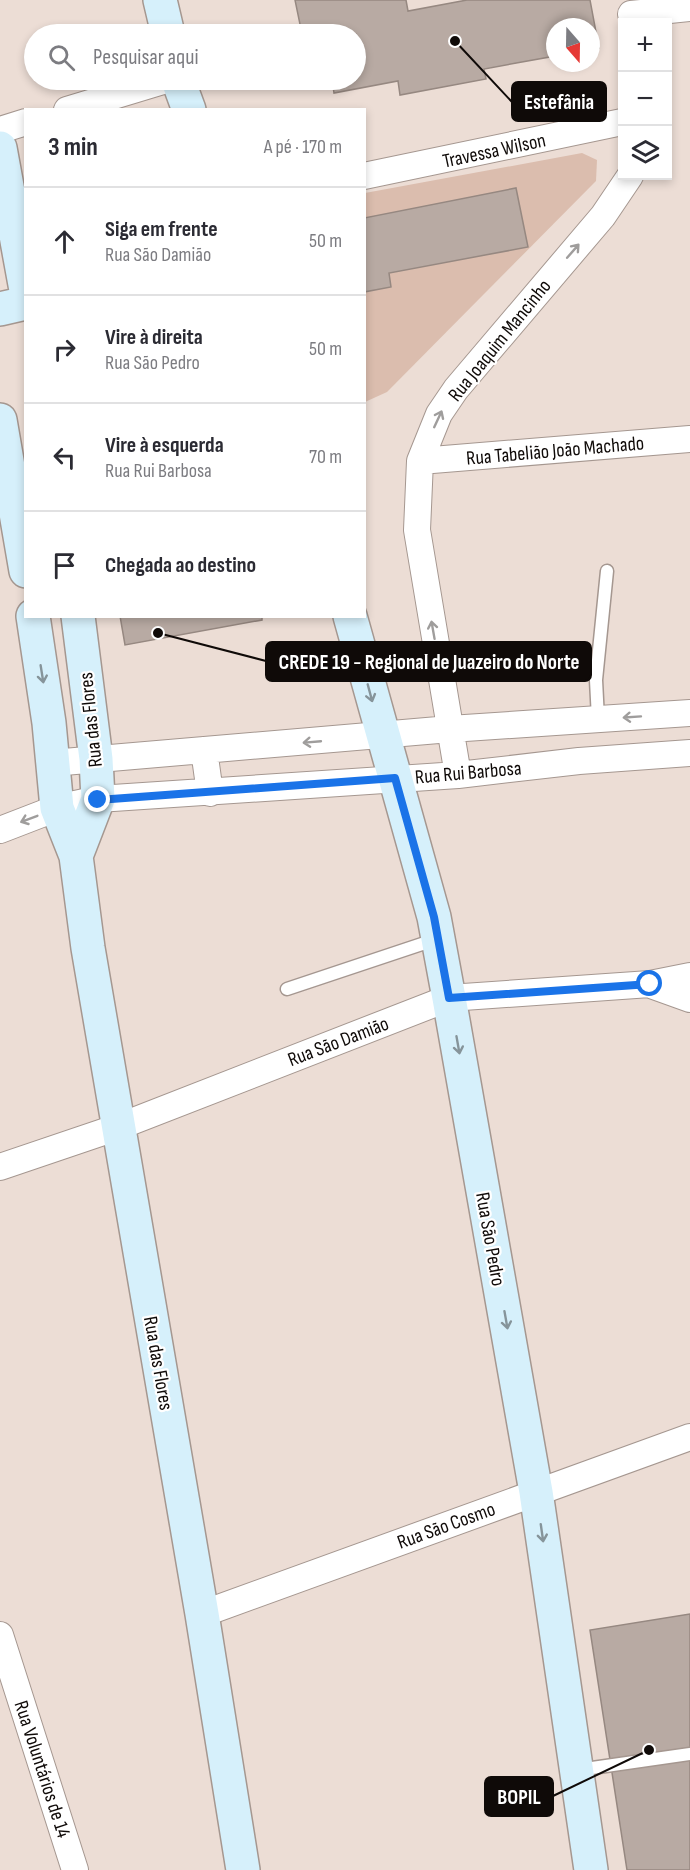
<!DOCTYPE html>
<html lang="pt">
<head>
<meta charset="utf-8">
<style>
	body { margin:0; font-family:"Sofia Sans Condensed",sans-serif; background:#f2f2f3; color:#2b2b33 }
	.controls { position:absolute; right:18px; top:18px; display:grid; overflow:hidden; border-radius:0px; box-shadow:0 3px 9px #0003 }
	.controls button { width:54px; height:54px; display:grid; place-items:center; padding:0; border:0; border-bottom:2px solid #e1e1e2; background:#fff; color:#2b2b33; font:30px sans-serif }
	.compass { position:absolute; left:546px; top:18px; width:54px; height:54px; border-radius:50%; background:#fff; box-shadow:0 3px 9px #0003; rotate:160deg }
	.stop { position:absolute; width:18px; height:18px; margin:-14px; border:4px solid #1a73e8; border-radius:50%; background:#fff }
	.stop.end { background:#1a73e8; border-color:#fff; box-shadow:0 2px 6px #0008 }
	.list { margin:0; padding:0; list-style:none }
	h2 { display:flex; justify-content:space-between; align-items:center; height:78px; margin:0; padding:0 24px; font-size:26px }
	h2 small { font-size:20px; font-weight:400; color:#7c7c81 }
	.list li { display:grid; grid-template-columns:39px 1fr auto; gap:18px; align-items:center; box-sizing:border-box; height:108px; padding:0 24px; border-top:2px solid #e1e1e2 }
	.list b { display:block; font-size:22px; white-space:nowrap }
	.list p { margin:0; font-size:20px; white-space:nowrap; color:#7c7c81 }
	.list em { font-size:20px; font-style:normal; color:#7c7c81 }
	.icon { flex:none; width:33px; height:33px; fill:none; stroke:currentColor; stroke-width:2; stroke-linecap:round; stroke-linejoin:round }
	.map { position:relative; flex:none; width:690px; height:1870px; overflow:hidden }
	.search { position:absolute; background:#fff; box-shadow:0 3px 9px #0003; left:24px; top:24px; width:342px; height:66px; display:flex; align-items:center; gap:15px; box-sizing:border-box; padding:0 21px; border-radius:33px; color:#7c7c81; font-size:22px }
	.panel { position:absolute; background:#fff; box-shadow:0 3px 9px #0003; left:24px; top:108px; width:342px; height:510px; border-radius:0px }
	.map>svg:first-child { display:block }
	.green { fill:#dbbdae }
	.building { fill:#b8aaa3; stroke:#968881; stroke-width:1.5 }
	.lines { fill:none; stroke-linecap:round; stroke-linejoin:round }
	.lane-casing { stroke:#a59790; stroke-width:15 }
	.street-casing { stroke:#a59790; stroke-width:28 }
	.secondary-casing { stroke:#a59790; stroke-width:36 }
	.lane { stroke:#fff; stroke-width:12 }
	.street { stroke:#fff; stroke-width:26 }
	.secondary { stroke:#d6f0fb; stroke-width:33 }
	.oneway { stroke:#9f9d9c }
	.oneway2 { stroke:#86949a }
	.route { stroke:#1a73e8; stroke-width:8 }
	.labels { text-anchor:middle; stroke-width:4.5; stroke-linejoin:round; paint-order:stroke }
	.street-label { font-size:20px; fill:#0f0a08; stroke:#fff }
	.leader { fill:none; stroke:#0f0a08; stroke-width:2 }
	.callout-dot { fill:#0f0a08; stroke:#fff; stroke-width:2 }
	.callout { fill:#0f0a08; stroke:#0f0a08; stroke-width:2 }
	.callout-label { font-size:21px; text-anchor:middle; font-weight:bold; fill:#fff }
</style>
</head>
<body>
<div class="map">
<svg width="690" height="1870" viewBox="0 0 690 1870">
	<rect width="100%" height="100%" fill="#ecddd5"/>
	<!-- green -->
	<path class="green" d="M582,153L597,160L596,181L387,392L365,402V193Z"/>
	<!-- building -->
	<path class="building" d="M295,0H406L408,11L467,0H590L599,48L591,49V27H555V56L484,69L486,79L400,95L398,81L334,93L332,80H356V34H323V31L302,34Z
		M516,188L528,247L389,273L391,287L364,292V218Z
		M120,616H262V620L125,645Z
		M690,1614V1870H627L590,1630Z"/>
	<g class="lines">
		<defs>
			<path id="lane" d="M598,719L596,680L607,571
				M287,989L437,939
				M578,1770L690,1754"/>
			<path id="street" d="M631,14L690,8
				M67,110L166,80
				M0,130L26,122
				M364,176L622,122
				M420,461L690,439
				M204,750L210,793
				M52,763L450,729L690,713
				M458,775L417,530L420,461L439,414L456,389L603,216L630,176
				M0,830L57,808L98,799L458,775L579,761L690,753
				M651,985L690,999
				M0,1167L118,1127L449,998L650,984L690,976
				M202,1614L690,1437
				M0,1635L75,1870"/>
			<path id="secondary" d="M160,0L168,34
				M178,80L189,110
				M0,148L26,290
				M0,309L26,303
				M0,420L26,571
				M33,616L49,723L57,808L76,856L88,948L202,1614L243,1870
				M350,616L434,917L449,998L536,1492L591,1870
				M76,856L98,799L96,759L78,616"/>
		</defs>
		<!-- lane casing -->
		<use href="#lane" class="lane-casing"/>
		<!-- street casing -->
		<use href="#street" class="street-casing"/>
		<!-- secondary casing -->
		<use href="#secondary" class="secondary-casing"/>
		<!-- lane -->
		<use href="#lane" class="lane"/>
		<!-- street -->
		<use href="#street" class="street"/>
		<!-- secondary -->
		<use href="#secondary" class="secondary"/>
	</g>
	<!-- one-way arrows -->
	<defs><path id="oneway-shaft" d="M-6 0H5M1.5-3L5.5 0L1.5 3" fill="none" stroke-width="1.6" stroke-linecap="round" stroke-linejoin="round" transform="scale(1.5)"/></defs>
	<g class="oneway">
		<use href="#oneway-shaft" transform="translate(573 251) rotate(-49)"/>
		<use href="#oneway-shaft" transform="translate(438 419) rotate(-65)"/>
		<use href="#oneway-shaft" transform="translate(433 630) rotate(-100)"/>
		<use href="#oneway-shaft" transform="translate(632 717) rotate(176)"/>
		<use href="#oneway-shaft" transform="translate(312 742) rotate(175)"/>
		<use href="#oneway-shaft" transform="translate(29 819) rotate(159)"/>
	</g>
	<g class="oneway2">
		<use href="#oneway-shaft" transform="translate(42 674) rotate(81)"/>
		<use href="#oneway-shaft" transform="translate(370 693) rotate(75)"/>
		<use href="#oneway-shaft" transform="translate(458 1045) rotate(80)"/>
		<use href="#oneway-shaft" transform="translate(506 1320) rotate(80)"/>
		<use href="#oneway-shaft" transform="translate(542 1533) rotate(82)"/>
	</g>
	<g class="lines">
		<!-- route -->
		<path class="route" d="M98,800L395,778L434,917L449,998L650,984"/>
	</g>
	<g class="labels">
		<!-- street labels -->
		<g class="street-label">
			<text transform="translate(494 150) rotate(-12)" y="7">Travessa Wilson</text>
			<text transform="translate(499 340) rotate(-51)" y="7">Rua Joaquim Mancinho</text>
			<text transform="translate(555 450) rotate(-5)" y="7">Rua Tabelião João Machado</text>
			<text transform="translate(90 720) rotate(-96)" y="7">Rua das Flores</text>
			<text transform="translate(468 772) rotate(-5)" y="7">Rua Rui Barbosa</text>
			<text transform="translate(338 1041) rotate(-21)" y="7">Rua São Damião</text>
			<text transform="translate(491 1239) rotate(80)" y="7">Rua São Pedro</text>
			<text transform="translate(159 1363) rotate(80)" y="7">Rua das Flores</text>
			<text transform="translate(446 1525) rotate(-20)" y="7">Rua São Cosmo</text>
			<text transform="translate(43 1769) rotate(72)" y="7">Rua Voluntários de 14</text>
		</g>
	</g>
	<!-- callouts -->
	<path class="leader" d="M455 41L512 102M158 633L266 661M649 1750L553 1796"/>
	<g class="callout-dot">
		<circle cx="455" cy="41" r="6"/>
		<circle cx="158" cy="633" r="6"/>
		<circle cx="649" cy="1750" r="6"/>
	</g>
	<g class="callout">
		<rect x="512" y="82" width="94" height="39" rx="6"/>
		<rect x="266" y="642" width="325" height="39" rx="6"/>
		<rect x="485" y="1777" width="68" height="39" rx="6"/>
	</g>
	<g class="callout-label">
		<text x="559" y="109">Estefânia</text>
		<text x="429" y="669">CREDE 19 - Regional de Juazeiro do Norte</text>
		<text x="519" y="1804">BOPIL</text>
	</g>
</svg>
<div class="controls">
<button>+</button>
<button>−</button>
<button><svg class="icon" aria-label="layers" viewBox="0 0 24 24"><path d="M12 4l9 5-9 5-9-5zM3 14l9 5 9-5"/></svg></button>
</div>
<svg class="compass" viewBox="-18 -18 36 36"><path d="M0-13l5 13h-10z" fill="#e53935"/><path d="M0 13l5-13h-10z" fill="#7c7c81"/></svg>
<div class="stop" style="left:650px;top:984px"></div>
<div class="stop end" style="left:98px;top:800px"></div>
<div class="search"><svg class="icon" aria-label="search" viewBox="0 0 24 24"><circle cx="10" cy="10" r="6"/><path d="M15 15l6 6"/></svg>Pesquisar aqui</div>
<section class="panel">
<h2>3 min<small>A pé · 170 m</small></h2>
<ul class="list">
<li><svg class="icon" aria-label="ahead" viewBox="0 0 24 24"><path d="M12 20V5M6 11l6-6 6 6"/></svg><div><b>Siga em frente</b><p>Rua São Damião</p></div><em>50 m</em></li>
<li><svg class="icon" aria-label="right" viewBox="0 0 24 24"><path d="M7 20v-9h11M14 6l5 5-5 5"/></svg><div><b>Vire à direita</b><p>Rua São Pedro</p></div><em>50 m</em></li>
<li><svg class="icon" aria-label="left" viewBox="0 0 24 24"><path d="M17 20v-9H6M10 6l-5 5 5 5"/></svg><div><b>Vire à esquerda</b><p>Rua Rui Barbosa</p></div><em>70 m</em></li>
<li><svg class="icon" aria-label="arrive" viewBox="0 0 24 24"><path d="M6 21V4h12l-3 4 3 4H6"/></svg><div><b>Chegada ao destino</b></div></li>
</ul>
</section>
</div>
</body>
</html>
